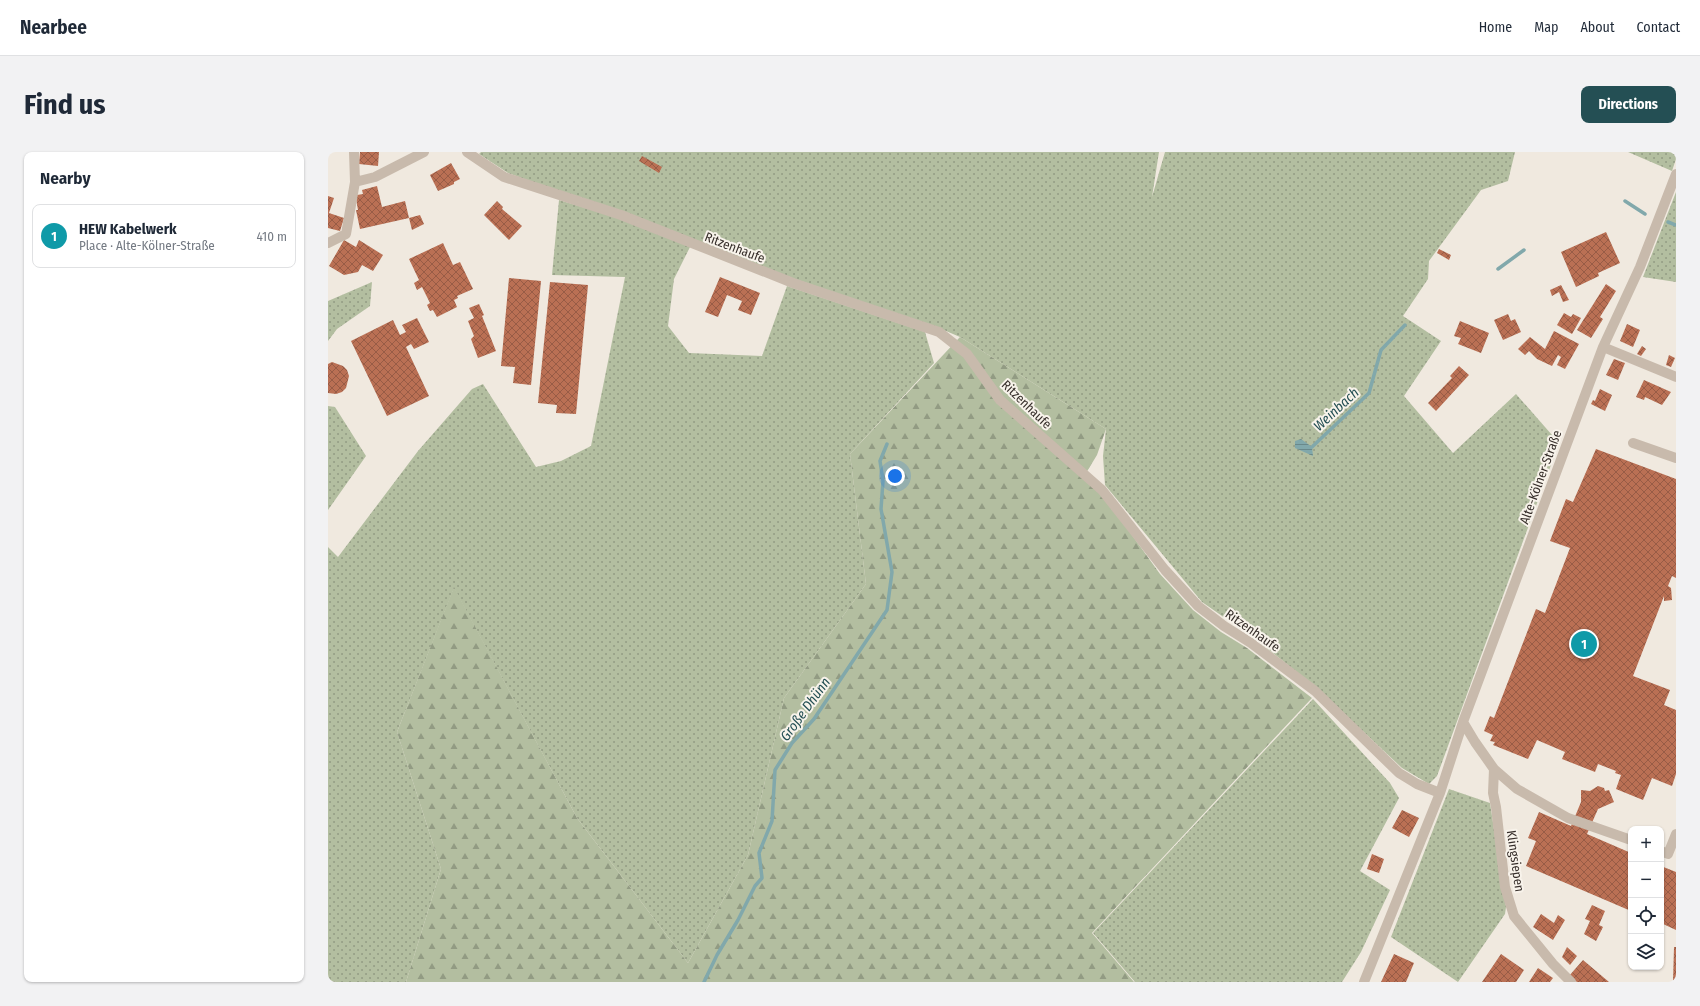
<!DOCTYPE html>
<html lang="en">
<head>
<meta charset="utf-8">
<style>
	body { margin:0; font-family:"Fira Sans Condensed",sans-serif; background:#f2f2f3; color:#1f2937 }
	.controls { position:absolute; right:12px; bottom:12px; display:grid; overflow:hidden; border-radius:8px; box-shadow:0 1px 3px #0004 }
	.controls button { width:36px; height:36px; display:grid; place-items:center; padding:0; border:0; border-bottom:1px solid #e0e1e3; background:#fff; color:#1f2937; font:20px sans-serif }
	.you { position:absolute; left:567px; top:324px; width:14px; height:14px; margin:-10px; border:3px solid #fff; border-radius:50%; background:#1a73e8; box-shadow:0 0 0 6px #1a73e833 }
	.badge { display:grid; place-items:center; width:26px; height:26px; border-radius:50%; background:#244f54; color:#fff; font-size:13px; font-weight:700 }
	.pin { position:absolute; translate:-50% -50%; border:2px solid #fff; box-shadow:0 1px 4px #0006 }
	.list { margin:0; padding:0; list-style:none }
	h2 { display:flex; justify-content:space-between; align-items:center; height:52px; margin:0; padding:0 16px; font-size:17px }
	h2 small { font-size:13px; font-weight:400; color:#747a83 }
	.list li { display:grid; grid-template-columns:26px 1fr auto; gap:12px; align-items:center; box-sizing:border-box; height:64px; margin:0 8px 8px; padding:0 8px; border:1px solid #e0e1e3; border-radius:8px }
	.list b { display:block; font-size:15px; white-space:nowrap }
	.list p { margin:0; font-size:13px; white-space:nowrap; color:#747a83 }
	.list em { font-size:13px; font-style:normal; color:#747a83 }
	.icon { flex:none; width:22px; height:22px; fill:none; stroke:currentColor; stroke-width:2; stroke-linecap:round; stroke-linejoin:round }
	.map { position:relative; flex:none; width:1348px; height:830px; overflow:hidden; border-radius:8px }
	header { display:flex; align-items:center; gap:24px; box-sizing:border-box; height:56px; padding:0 20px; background:#fff; border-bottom:1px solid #e0e1e3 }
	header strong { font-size:19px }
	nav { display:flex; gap:22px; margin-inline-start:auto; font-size:14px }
	.intro { display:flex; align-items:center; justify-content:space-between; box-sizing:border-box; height:96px; padding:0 24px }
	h1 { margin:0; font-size:28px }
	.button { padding:10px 18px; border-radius:8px; background:#244f54; color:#fff; font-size:14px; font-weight:700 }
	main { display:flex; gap:24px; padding:0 24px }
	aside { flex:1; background:#fff; border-radius:8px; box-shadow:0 1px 3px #0004 }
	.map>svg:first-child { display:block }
	.grass { fill:url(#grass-dots) }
	.forest { fill:url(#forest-firs) }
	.water { fill:url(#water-rules) }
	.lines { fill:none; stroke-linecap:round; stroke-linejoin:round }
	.stream { stroke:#81a8ab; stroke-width:3.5 }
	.building { fill:url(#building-cross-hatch) }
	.minor { stroke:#c8baac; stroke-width:10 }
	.labels { text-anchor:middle; stroke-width:4; stroke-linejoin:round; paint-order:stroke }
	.street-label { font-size:13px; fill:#362e2a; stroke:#f8f3eb }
	.water-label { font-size:14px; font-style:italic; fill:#244f54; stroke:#f8f3eb }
</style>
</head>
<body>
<header>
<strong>Nearbee</strong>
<nav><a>Home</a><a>Map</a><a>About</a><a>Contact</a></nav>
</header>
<div class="intro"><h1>Find us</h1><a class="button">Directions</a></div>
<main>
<aside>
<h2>Nearby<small></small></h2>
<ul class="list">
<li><span class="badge" style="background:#0f9aa8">1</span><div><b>HEW Kabelwerk</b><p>Place · Alte-Kölner-Straße</p></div><em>410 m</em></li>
</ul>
</aside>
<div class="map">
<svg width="1348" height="830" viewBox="0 0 1348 830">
	<defs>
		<pattern id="grass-dots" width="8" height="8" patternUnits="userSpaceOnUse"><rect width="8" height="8" fill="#b3bea0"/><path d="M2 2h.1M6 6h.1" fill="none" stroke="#929b83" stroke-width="1.8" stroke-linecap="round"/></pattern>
		<pattern id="forest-firs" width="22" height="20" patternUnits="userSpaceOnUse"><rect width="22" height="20" fill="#b3bea0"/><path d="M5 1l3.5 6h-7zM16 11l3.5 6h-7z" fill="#929b83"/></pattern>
		<pattern id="water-rules" width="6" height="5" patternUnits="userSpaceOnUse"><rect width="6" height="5" fill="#81a8ab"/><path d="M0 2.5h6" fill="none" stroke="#6a898b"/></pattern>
		<pattern id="building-cross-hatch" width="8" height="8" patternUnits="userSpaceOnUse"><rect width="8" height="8" fill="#ba7054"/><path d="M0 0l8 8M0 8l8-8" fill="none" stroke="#985c46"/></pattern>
	</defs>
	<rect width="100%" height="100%" fill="#f0e9df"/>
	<!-- grass -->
	<path class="grass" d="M153,0H831L824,45L837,0H1187L1180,29L1153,38L1101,109L1100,127L1075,164L1113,189L1076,244L1125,301L1188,242L1231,291L1109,624L1101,632L1074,616L989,536L927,487L874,450L777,333L775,304L778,277L632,185L611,176L467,127L180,21L151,2Z
		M1300,0H1348V7L1344,19Z
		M1348,40V130L1315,125Z
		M231,48L291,66L362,95L346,127L340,174L361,201L434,204L459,134L597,180L606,211L522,302L538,432L456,546L420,703L360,811L249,666L126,436L69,580L113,717L78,830H0V395L10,405L90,299L144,237L155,232L208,315L233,309L263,294L297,125L224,123Z
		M44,130L42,154L9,177L0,189V149Z
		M0,254L7,255L38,304L0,358Z
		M985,547L1062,631L1071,646L1032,719L1062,738L1033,800L1014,830H807L765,781Z
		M1121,637L1162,651L1178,755L1177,762L1130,830L1063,785Z"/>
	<!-- forest -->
	<path class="forest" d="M632,185L778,277L769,303L755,326L773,340L832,422L865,458L893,480L919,496L984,546L764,781L806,830H78L113,717L69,580L126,435L249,666L360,811L420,703L456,546L538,432L522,302Z"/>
	<!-- water -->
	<path class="water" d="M973,287L984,295L985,304L967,296V289Z"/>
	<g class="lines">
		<!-- stream -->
		<path class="stream" d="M1297,49L1317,62
			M1340,70L1348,73
			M1170,117L1196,98
			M984,295L1041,241L1053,198L1077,173
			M376,830L389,803L410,768L427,734L434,726L431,701L444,669L447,618L464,591L486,567L559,458L564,420L553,357L555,329L552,309L559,292"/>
	</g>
	<!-- building -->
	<path class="building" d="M32,0H51L50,14L31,12Z
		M314,4L334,15L331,21L311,9Z
		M123,11L132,27L126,30V32L110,39L102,23Z
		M49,34L54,55L77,49L81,66L32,77L28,58H30L28,47L29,43L35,42L34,38Z
		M0,44L6,46L1,61L16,66L12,79L0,76Z
		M169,49L175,55L174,57L194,74L181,88L156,63Z
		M92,63L96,72L84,78L81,66Z
		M1278,80L1292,111L1270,121L1271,124L1248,135L1233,100Z
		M16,88L28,95L31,88L55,103L45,119L34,113L30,120L16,123L1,114Z
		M115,91L125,113L132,110L145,137L129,144L130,146L126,148L129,155L109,165L105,158L102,159L99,153L102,151L94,135L89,138L86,131L91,128L81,107Z
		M1111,97L1123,103L1121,108L1109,101Z
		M392,125L432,141L423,163L410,158L414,149L399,143L390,165L377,160Z
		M181,126L213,129L203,233L185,231L187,215L173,214Z
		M222,130L260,133L248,262L228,261L229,253L210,251Z
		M1278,132L1288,139L1272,165L1275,167L1263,186L1249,178Z
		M1233,133L1241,148L1235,150L1231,140L1224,144L1222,138Z
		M151,152L156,163L154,164L168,199L150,206L143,187L146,184L140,169L146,166L141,156Z
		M1236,161L1243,165L1245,162L1253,166L1244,182L1229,173Z
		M1180,162L1183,169L1187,167L1193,180L1175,188L1166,168Z
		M89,166L101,190L86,197L83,192L78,195L101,244L59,264L23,189L65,168L72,183L78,180L74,173Z
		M1132,169L1161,181L1153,201L1130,192L1133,186L1126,184Z
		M1299,172L1312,178L1305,195L1292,189Z
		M1226,179L1251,192L1237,217L1229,213L1233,205L1230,203L1224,214L1209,207L1201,199L1197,203L1190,197L1202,185L1217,197Z
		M1314,194L1318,197L1313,204L1309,202Z
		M1341,203L1347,206L1343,215L1338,213Z
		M1286,207L1297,211L1290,228L1278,223Z
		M4,210L15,214L19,218L21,224L18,236L14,240L8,242L0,241V212Z
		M1131,214L1141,223L1108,259L1100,251L1124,226L1122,224Z
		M1316,228L1343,240L1334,253L1317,245L1316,248L1308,245Z
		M1272,237L1284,243L1277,259L1263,252L1265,248L1267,249Z
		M1268,297L1348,327V426L1344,424L1340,434L1343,436L1344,448L1336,449V444L1305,524L1342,538L1336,553L1348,558V622L1344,634L1324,626L1315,648L1288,637L1293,623L1287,621L1288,619L1270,612L1267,620L1234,607L1237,600L1209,588L1200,607L1165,593L1167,590L1162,589L1165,583L1156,579L1162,564L1166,566L1208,457L1217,461L1242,396L1222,389L1238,347L1245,350Z
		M1270,634L1276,636L1277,639L1281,638L1286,650L1270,657L1259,682L1303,701V759L1198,714L1208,689L1200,686L1211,660L1243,674L1253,650V638L1262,639Z
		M1074,658L1091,666L1081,685L1064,676Z
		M1044,702L1056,707L1051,721L1039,717Z
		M1333,714L1348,720V778L1333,771Z
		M1264,753L1277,759L1271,773L1275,775L1268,789L1256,782L1262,769L1257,767Z
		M1213,762L1226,771L1230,763L1237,768L1225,788L1205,775Z
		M1239,795L1249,804L1242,813L1234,805Z
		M1346,795H1348V830H1345Z
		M1066,802L1086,811L1078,830H1053Z
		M1173,802L1196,818L1188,830H1154Z
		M1255,808L1281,830H1249L1241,824Z
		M1210,816L1225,826L1222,830H1201Z"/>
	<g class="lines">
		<!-- minor -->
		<path class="minor" d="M139,0L176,25L293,63L465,131L611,180L639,202L672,248L774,338L837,418L870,454L896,474L923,491L987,539L1071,621L1089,632L1112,641
			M27,30L47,25L96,0
			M0,91L18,82L27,30L26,0
			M1275,195L1348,225
			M1305,291L1348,306
			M1135,570L1147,590L1166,617L1189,637L1240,666L1303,688
			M1166,617L1165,641L1168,655L1177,735L1186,764L1225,812L1243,830
			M1333,699L1340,702L1348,682
			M1036,830L1112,641L1135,570L1275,195L1312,115L1348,22"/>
	</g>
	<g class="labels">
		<!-- street labels -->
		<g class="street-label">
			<text transform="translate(407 95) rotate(21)" y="5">Ritzenhaufe</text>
			<text transform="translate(699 252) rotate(44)" y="5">Ritzenhaufe</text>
			<text transform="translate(1212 325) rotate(-70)" y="5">Alte-Kölner-Straße</text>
			<text transform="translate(925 478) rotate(35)" y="5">Ritzenhaufe</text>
			<text transform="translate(1188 709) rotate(82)" y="5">Klingsiepen</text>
		</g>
		<!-- water labels -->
		<g class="water-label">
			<text transform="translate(1008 257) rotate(-43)" y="5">Weinbach</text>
			<text transform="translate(477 557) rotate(-54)" y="5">Große Dhünn</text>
		</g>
	</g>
</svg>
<div class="controls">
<button>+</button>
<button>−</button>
<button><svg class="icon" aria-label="locate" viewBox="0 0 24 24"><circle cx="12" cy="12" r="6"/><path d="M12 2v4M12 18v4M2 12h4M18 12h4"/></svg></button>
<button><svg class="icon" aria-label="layers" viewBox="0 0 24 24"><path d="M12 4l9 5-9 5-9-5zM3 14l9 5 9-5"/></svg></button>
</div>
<div class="you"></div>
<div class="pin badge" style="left:1256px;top:492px;background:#0f9aa8">1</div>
</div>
</main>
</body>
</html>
